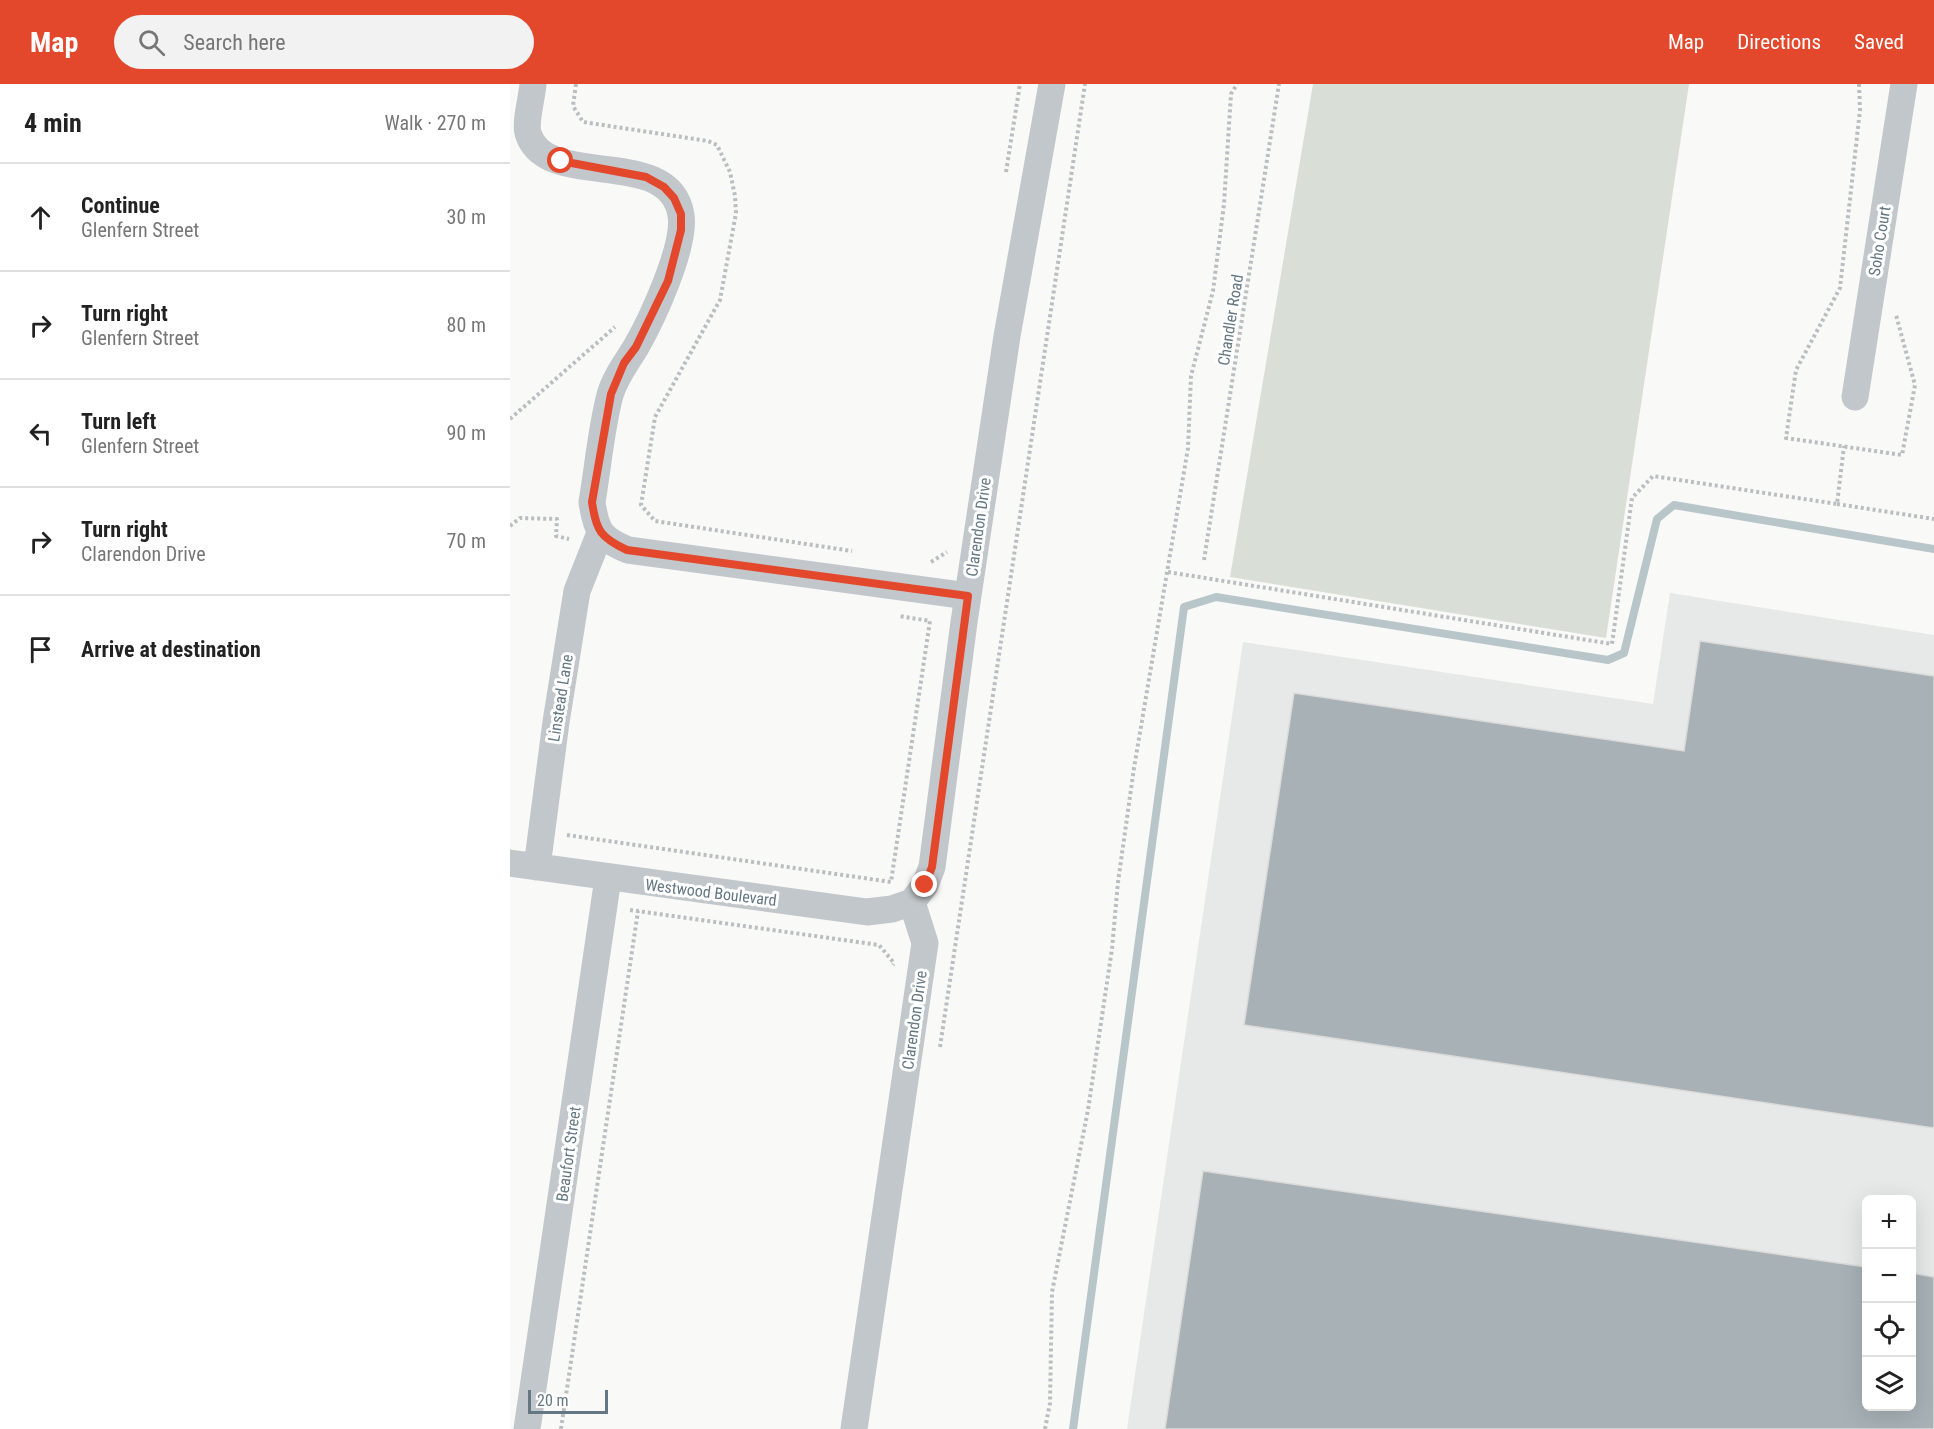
<!DOCTYPE html>
<html lang="en">
<head>
<meta charset="utf-8">
<style>
	body { margin:0; font-family:"Roboto Condensed",sans-serif; background:#f2f2f2; color:#222 }
	.controls { position:absolute; right:18px; bottom:18px; display:grid; overflow:hidden; border-radius:9px; box-shadow:0 6px 24px #0002 }
	.controls button { width:54px; height:54px; display:grid; place-items:center; padding:0; border:0; border-bottom:2px solid #e0e0e0; background:#fff; color:#222; font:30px sans-serif }
	.scale { position:absolute; left:18px; bottom:15px; width:80px; box-sizing:border-box; padding-left:6px; border:3px solid #647782; border-top:0; font-size:16px; line-height:21px; white-space:nowrap; color:#647782; -webkit-text-stroke:4px #fff; paint-order:stroke }
	.stop { position:absolute; width:18px; height:18px; margin:-14px; border:4px solid #e4482c; border-radius:50%; background:#fff }
	.stop.end { background:#e4482c; border-color:#fff; box-shadow:0 2px 6px #0008 }
	.list { margin:0; padding:0; list-style:none }
	h2 { display:flex; justify-content:space-between; align-items:center; height:78px; margin:0; padding:0 24px; font-size:26px }
	h2 small { font-size:20px; font-weight:400; color:#767676 }
	.list li { display:grid; grid-template-columns:39px 1fr auto; gap:18px; align-items:center; box-sizing:border-box; height:108px; padding:0 24px; border-top:2px solid #e0e0e0 }
	.list b { display:block; font-size:22px; white-space:nowrap }
	.list p { margin:0; font-size:20px; white-space:nowrap; color:#767676 }
	.list em { font-size:20px; font-style:normal; color:#767676 }
	.icon { flex:none; width:33px; height:33px; fill:none; stroke:currentColor; stroke-width:2; stroke-linecap:round; stroke-linejoin:round }
	.map { position:relative; flex:none; width:1424px; height:1345px; overflow:hidden }
	header { display:flex; align-items:center; gap:36px; box-sizing:border-box; height:84px; padding:0 30px; background:#e4482c; color:#fff }
	header strong { font-size:28px }
	nav { display:flex; gap:33px; margin-inline-start:auto; font-size:21px }
	.search { width:420px; height:54px; background:#f2f2f2; display:flex; align-items:center; gap:15px; box-sizing:border-box; padding:0 21px; border-radius:33px; color:#767676; font-size:22px }
	main { display:flex }
	aside { flex:1; background:#fff }
	.map>svg:first-child { display:block }
	.built { fill:#e7e9e8; fill-rule:evenodd }
	.green { fill:#d9ded6 }
	.lines { fill:none; stroke-linecap:round; stroke-linejoin:round }
	.stream { stroke:#b8c6c9; stroke-width:8 }
	.building { fill:#a7b1b6; stroke:#dbdbd9; stroke-width:1.5 }
	.path { stroke:#babec1; stroke-width:4; stroke-dasharray:3 3; stroke-linecap:butt }
	.street { stroke:#c2c7cb; stroke-width:27 }
	.route { stroke:#e4482c; stroke-width:8 }
	.labels { text-anchor:middle; stroke-width:6; stroke-linejoin:round; paint-order:stroke }
	.street-label { font-size:16px; fill:#647782; stroke:#fff }
</style>
</head>
<body>
<header>
<strong>Map</strong>
<div class="search"><svg class="icon" aria-label="search" viewBox="0 0 24 24"><circle cx="10" cy="10" r="6"/><path d="M15 15l6 6"/></svg>Search here</div>
<nav><a>Map</a><a>Directions</a><a>Saved</a></nav>
</header>
<main>
<aside>
<h2>4 min<small>Walk · 270 m</small></h2>
<ul class="list">
<li><svg class="icon" aria-label="ahead" viewBox="0 0 24 24"><path d="M12 20V5M6 11l6-6 6 6"/></svg><div><b>Continue</b><p>Glenfern Street</p></div><em>30 m</em></li>
<li><svg class="icon" aria-label="right" viewBox="0 0 24 24"><path d="M7 20v-9h11M14 6l5 5-5 5"/></svg><div><b>Turn right</b><p>Glenfern Street</p></div><em>80 m</em></li>
<li><svg class="icon" aria-label="left" viewBox="0 0 24 24"><path d="M17 20v-9H6M10 6l-5 5 5 5"/></svg><div><b>Turn left</b><p>Glenfern Street</p></div><em>90 m</em></li>
<li><svg class="icon" aria-label="right" viewBox="0 0 24 24"><path d="M7 20v-9h11M14 6l5 5-5 5"/></svg><div><b>Turn right</b><p>Clarendon Drive</p></div><em>70 m</em></li>
<li><svg class="icon" aria-label="arrive" viewBox="0 0 24 24"><path d="M6 21V4h12l-3 4 3 4H6"/></svg><div><b>Arrive at destination</b></div></li>
</ul>
</aside>
<div class="map">
<svg width="1424" height="1345" viewBox="0 0 1424 1345">
	<rect width="100%" height="100%" fill="#f9f9f7"/>
	<!-- built -->
	<path class="built" d="M1160,509L1424,551V1345H617L733,558L1143,620ZM1356,1116H1402V1322H1356Z"/>
	<!-- green -->
	<path class="green" d="M803,0H1179L1096,554L720,493Z"/>
	<g class="lines">
		<!-- stream -->
		<path class="stream" d="M563,1345L674,523L706,513L1098,576L1114,569L1147,435L1164,421L1424,465"/>
	</g>
	<!-- building -->
	<path class="building" d="M1190,557L1424,592V1044L734,941L784,609L1174,667Z
		M693,1087L1356,1183V1322H1402V1189L1424,1193V1345H655Z"/>
	<g class="lines">
		<!-- path -->
		<path class="path" d="M66,0L63,22L73,38L198,57L207,61L220,88L225,112L226,129L210,216L145,333L131,421L145,437L342,467
			M1349,0L1350,26L1330,204L1286,286L1276,354L1392,371L1405,301L1386,231
			M496,88L510,0
			M0,335L105,243
			M1327,420L1424,435
			M0,442L10,434L47,435L46,452L59,455
			M694,476L769,0
			M421,478L437,468
			M658,488L1102,560L1122,414L1143,392L1327,420L1334,362
			M57,751L381,798L420,537L389,532
			M120,826L369,861L384,879L383,881
			M430,963L575,0
			M51,1345L128,827
			M535,1345L540,1319L542,1208L578,1026L602,865L608,798L624,684L678,364L681,292L703,207L714,120L721,10L727,0"/>
		<!-- street -->
		<path class="street" d="M23,0C22,13 15,38 18,49C35,108 160,60 171,131C176,162 142,235 126,263C117,278 105,293 100,311C91,345 88,383 82,418C86,447 91,455 118,466L458,512
			M1345,313L1394,0
			M0,779L357,828L382,825L402,818
			M27,783L46,638L67,507L90,449
			M402,818L415,801L422,783L454,538L497,252L542,0
			M17,1345L98,794
			M344,1345L415,859L402,818"/>
	</g>
	<g class="lines">
		<!-- route -->
		<path class="route" d="M51,77L136,93L154,103L164,114L171,130V146L158,197L126,263L114,279L101,310L82,418C86,447 91,454 117,466L458,512L422,783L415,801"/>
	</g>
	<g class="labels">
		<!-- street labels -->
		<g class="street-label">
			<text transform="translate(1369 157) rotate(-81)" y="6">Soho Court</text>
			<text transform="translate(720 236) rotate(-81)" y="6">Chandler Road</text>
			<text transform="translate(468 443) rotate(-82)" y="6">Clarendon Drive</text>
			<text transform="translate(50 614) rotate(-81)" y="6">Linstead Lane</text>
			<text transform="translate(201 808) rotate(7)" y="6">Westwood Boulevard</text>
			<text transform="translate(404 936) rotate(-82)" y="6">Clarendon Drive</text>
			<text transform="translate(58 1070) rotate(-82)" y="6">Beaufort Street</text>
		</g>
	</g>
</svg>
<div class="controls">
<button>+</button>
<button>−</button>
<button><svg class="icon" aria-label="locate" viewBox="0 0 24 24"><circle cx="12" cy="12" r="6"/><path d="M12 2v4M12 18v4M2 12h4M18 12h4"/></svg></button>
<button><svg class="icon" aria-label="layers" viewBox="0 0 24 24"><path d="M12 4l9 5-9 5-9-5zM3 14l9 5 9-5"/></svg></button>
</div>
<div class="scale">20 m</div>
<div class="stop" style="left:51px;top:77px"></div>
<div class="stop end" style="left:415px;top:801px"></div>
</div>
</main>
</body>
</html>
